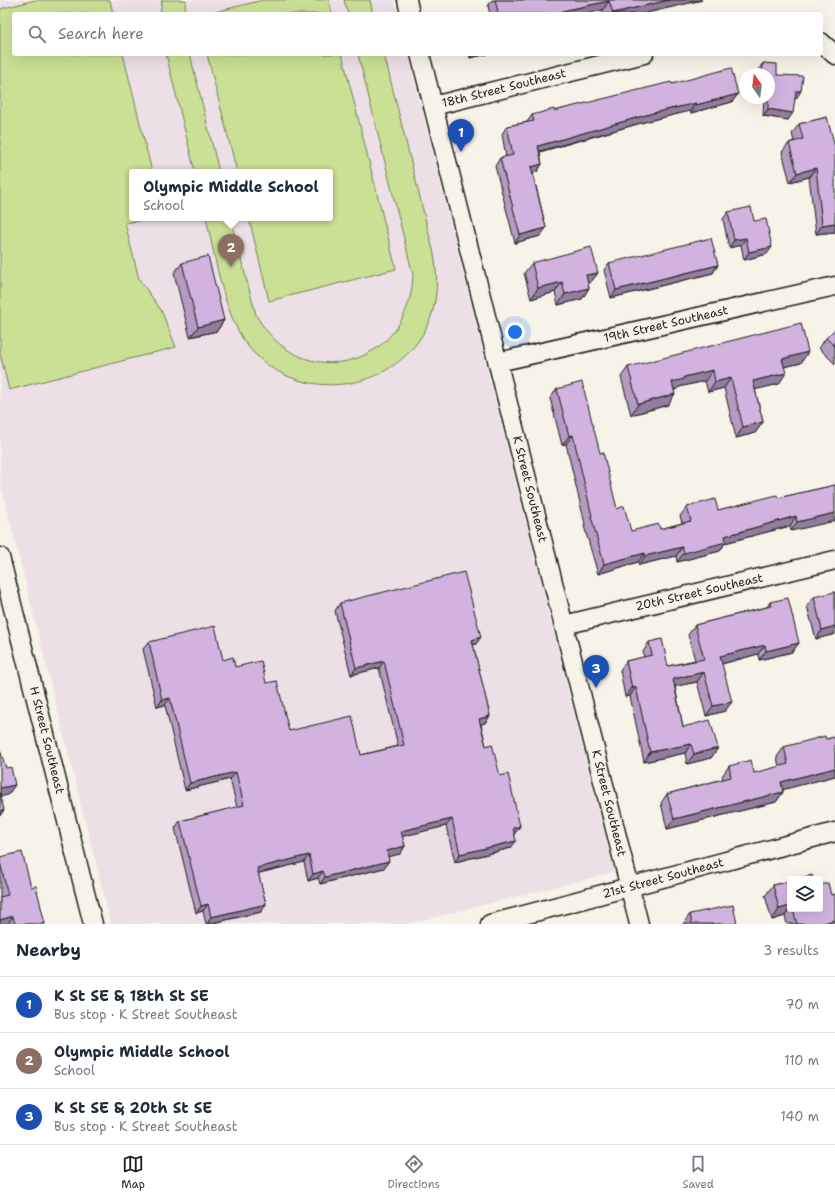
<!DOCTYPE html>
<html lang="en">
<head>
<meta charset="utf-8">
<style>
	body { margin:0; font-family:"Shantell Sans",sans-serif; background:#f6f6f7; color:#1f2937 }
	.controls { position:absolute; right:12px; bottom:12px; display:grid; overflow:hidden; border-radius:4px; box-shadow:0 4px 16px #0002 }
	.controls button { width:36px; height:36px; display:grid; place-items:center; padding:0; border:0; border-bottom:1px solid #e0e1e3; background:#fff; color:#1f2937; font:20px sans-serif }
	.compass { position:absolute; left:739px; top:68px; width:36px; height:36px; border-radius:50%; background:#fff; box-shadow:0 4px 16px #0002; rotate:346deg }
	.you { position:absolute; left:515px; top:332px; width:14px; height:14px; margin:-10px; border:3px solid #fff; border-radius:50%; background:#1a73e8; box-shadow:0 0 0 6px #1a73e833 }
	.badge { display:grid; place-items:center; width:26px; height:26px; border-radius:50%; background:#1c1c1c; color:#fff; font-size:13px; font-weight:700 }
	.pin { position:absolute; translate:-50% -33px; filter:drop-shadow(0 1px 2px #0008) }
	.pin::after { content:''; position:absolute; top:21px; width:14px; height:12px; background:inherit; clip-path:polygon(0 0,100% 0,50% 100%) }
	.popup { position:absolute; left:129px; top:169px; width:204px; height:52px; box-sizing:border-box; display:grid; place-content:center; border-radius:4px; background:#fff; filter:drop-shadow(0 1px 3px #0005); font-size:13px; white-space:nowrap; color:#747a83 }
	.popup b { font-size:15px; color:#1f2937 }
	.popup::after { content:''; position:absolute; left:50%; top:100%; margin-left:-8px; border:8px solid transparent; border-top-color:#fff }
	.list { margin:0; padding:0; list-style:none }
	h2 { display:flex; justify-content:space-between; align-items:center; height:52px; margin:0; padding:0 16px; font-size:17px }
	h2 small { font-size:13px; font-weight:400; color:#747a83 }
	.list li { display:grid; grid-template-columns:26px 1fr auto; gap:12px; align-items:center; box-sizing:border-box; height:56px; padding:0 16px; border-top:1px solid #e0e1e3 }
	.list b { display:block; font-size:15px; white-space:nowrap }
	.list p { margin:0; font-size:13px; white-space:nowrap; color:#747a83 }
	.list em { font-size:13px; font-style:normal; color:#747a83 }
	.icon { flex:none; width:22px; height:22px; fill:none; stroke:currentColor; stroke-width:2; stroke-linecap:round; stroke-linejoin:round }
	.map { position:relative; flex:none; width:835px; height:924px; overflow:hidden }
	.search { position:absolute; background:#fff; box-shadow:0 4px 16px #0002; left:12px; right:12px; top:12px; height:44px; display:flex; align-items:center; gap:10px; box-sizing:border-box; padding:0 14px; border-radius:4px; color:#747a83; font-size:15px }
	.sheet { height:220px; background:#fff }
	nav { display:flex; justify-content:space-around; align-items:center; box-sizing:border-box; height:56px; border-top:1px solid #e0e1e3; background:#fff; font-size:11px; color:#747a83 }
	nav a { display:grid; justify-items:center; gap:2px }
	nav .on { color:#1c1c1c }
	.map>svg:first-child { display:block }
	.built { fill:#ece0e6; fill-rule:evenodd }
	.green { fill:#cae095; stroke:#737e58 }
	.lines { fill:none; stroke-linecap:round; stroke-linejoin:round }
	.minor-casing { stroke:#1c1c1c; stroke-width:21 }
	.minor { stroke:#f7f3e8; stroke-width:18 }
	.wall { fill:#b59ac1; stroke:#1c1c1c }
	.shaded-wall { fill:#937d9d; stroke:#1c1c1c }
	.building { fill:#d2b3e0; stroke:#1c1c1c }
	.labels { text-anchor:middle; stroke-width:3; stroke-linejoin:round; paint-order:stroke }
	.street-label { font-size:12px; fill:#1c1c1c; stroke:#f7f3e8 }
</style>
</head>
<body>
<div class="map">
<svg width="835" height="924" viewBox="0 0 835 924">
	<rect width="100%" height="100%" fill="#f7f3e8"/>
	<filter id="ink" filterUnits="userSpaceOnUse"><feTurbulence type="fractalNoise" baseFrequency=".025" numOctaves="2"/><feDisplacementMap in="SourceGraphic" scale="8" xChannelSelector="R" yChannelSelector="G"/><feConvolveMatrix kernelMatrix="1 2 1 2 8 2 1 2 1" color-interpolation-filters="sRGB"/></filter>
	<g filter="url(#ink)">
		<!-- built -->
		<path class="built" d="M0,0H394L398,14H14V54H408L614,872L408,924H111L0,481ZM132,172H330V218H132Z"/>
		<!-- green -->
		<path class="green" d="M35,0H110L113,14H14V54H123L152,172H132V218H155L125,223L139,279L161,310L176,347L9,390L0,354V9Z
			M162,0H186L184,14H160Z
			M263,0H329L332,14H207Z
			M344,0H370L373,14H348Z
			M166,54H190L219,172H195Z
			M207,54H342L396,269L269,301L249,218H330V172H237Z
			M358,54H384L434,254C438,278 438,300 429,322C399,392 302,406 252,351C224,320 216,259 206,218H230L256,315C301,396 410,368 413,275Z"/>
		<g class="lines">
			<defs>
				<path id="minor" d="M407,0L410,14
					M821,42L835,55
					M420,54L639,924
					M433,106L644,54
					M498,362L835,286
					M0,557L93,924
					M564,625L835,560
					M490,924L835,832"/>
			</defs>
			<!-- minor casing -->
			<use href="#minor" class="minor-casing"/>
			<!-- minor -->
			<use href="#minor" class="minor"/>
		</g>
		<!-- wall -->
		<path class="wall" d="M492,0H702L642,14H604L603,10L585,14H490L488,6Z
			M469,54H488L470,58Z
			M763,63L777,75L796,99L795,98L788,120L763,116L764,98H769V74H757L758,70Z
			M672,84L738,94L732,102L691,113L690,111L648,121L540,152L542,164L537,172L533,173L546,228L540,236L515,243L495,166L500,158L506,157L502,134L507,126L527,122L532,115L554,111Z
			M827,117L835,232L816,234L809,177L790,182L782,152L789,143L794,141L792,134L799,124Z
			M728,212L754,221L767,254L744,260L741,245L729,248L723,219Z
			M182,263L224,320L217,331L190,337L174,273Z
			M532,263L598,273L590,283L588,284L589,288L582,299L558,305L555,292L531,299L524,273Z
			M609,263L718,265L713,273L611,298L604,270Z
			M835,329V364L819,348L826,338Z
			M801,363L784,367L779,384L755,389L763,422L755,433L736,438L724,388L708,392L705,381L679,387L677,389L674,390L668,405L631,415L621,377L628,367Z
			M557,389L600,453L617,509L631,531L660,529L682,523L680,516L687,507L718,510L778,498L835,485L791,531L790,526L725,543L720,551L677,562L676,556L639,565L638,562L598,574L584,526L585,524L566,444L562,445L550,398Z
			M814,597L835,634L816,639L807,606Z
			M770,602L799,643L792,652L759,660L758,654L722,664L725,711L706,716L697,682L675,686L683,727L718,748L711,758L687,764L685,753L644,762L630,696L625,697L620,670L626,661L644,657L643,652L649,642L668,666L695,660L688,635L695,625L767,607Z
			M340,603L476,644L473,645L490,716L485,723L481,724L486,746L500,776L520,826L515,833H514L511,848L455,862L446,826L402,836L405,846L400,854L388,856L384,868L320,884L318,878L308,881L304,862L258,873L266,904L261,912L209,924H206L203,911L196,913L175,828L180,821L237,807L230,779L185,790L165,705L157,707L143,649L149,642L223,660L235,667L266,683L289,731L361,755L398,746L379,668L351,675L335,611Z
			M835,737V776L783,789V792L776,802L667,829L661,803L667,794L723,779L722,776L729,766L754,773L779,767L777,757L784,747L826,739Z
			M0,857L31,887L45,924H0Z
			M790,881V909H820L831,895L835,924H787L785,916L772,920L765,896L773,885Z
			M690,914L737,924H683Z"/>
		<!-- shaded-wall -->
		<path class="shaded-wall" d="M669,0H702L642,14H612L613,13Z
			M609,1L603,10L585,14H560L562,11Z
			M473,54H488L470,58Z
			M796,91H801L796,99L791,98Z
			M738,94L732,102L691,113L696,105Z
			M696,103L690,111L648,121L533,153L538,146L653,113Z
			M768,109L793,113L788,120L763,116Z
			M542,164L537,172L526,175L531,167Z
			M816,168L809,177L790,182L797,173Z
			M835,223V232L816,234L822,225Z
			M546,228L540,236L515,243L520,235Z
			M746,238L741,245L729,248L734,240Z
			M772,247L767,254L744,260L749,252Z
			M718,265L713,273L611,298L616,290Z
			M598,273L590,283L578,286L586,275Z
			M562,282L555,292L531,299L538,288Z
			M589,288L582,299L558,305L565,294Z
			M224,320L217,331L190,337L198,327Z
			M808,352L801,363L775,369L782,359Z
			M713,370L705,381L679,387L677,389L665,392L672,382L684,377Z
			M786,373L779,384L746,392L753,381Z
			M731,378L724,388L708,392L715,382Z
			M675,394L668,405L631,415L638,404Z
			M763,422L755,433L736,438L743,427Z
			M573,435L566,444L562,445L569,436Z
			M835,513V521L791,531L797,522Z
			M796,516L790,526L725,543L720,551L677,562L684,553L725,536Z
			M682,547L676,556L639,565L645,556Z
			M645,553L638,562L598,574L604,564Z
			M835,626V634L816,639L822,630Z
			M481,637L476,644L467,647L472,640Z
			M799,643L792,652L759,660L766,651Z
			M765,645L758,654L714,666L720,656Z
			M384,661L379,668L351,675L356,668Z
			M704,672L697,682L667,688L673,679Z
			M636,687L630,696L625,697L632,688Z
			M170,698L165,705L157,707L162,700Z
			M732,702L725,711L706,716L713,706Z
			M490,716L485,723L474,726L479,719Z
			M691,744L685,753L644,762L650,752Z
			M718,748L711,758L687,764L694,754Z
			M835,768V776L774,792L781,782Z
			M236,772L230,779L185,790L190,783Z
			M15,785L8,795L0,797V788Z
			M783,792L776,802L667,829L674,819Z
			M4,810L0,816V811Z
			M452,819L446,826L396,838L401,831Z
			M520,826L515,833L508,835L513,828Z
			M516,841L511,848L455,862L460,854Z
			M405,846L400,854L382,858L387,851Z
			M309,855L304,862L252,875L257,868Z
			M389,861L384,868L320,884L325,877Z
			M323,871L318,878L308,881L313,874Z
			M208,904L203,911L196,913L201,906Z
			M266,904L261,912L207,924L211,917Z
			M790,906V908L785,916L772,920L779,909Z
			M13,916L8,924H0V920Z
			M835,920V924H819Z"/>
		<!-- building -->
		<path class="building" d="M495,0H669L613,13L609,1L562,11V14H490L498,12Z
			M763,63L777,64V75L803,76L801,91H796L793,113L768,109V98H769V74H762Z
			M731,68L738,94L696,105V103L653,113L538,146L542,164L531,167L546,228L520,235L500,158L513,155L507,126L534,121L532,115L554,109V111L671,82L672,84Z
			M827,117L835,147V223L822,225L816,168L797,173L789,143L803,139L799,124Z
			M751,207L754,221L766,219L772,247L749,252L746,238L734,240L728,212Z
			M711,238L718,265L616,290L609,263Z
			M591,247L598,273L586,275L589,288L565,294L562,282L538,288L532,263Z
			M208,256L224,320L198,327L182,263Z
			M801,323L808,352L782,359L786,373L753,381L763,422L743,427L731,378L715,382L713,370L684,377V379L672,382L675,394L638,404L628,367Z
			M835,329V346L826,338Z
			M582,382L600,453L603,452L617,509L624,506L631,531L659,524L660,529L691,521L687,507L715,499L718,510L777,495L778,498L835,485V513L797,522L796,516L725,536L726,542L684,553L682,547L645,556V553L604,564L591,516H592L573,435L569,436L557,389Z
			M464,572L481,637L472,640L490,716L479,719L486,746L492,744L500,776L508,774L520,826L513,828L516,841L460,854L452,819L401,831L405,846L387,851L389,861L325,877L323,871L313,874L309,855L257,868L266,904L211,917L208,904L201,906L180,821L244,805L236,772L190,783L170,698L162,700L149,642L215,626L223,660L233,657L235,667L261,661L266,683L277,681L289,731L352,716L361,755L404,745L384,661L356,668L340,603Z
			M835,592V626L822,630L814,597Z
			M788,598L799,643L766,651L765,645L720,656L732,702L713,706L704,672L673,679L683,727L710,720L718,748L694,754L691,744L650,752L636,687L632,688L626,661L652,655L649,642L662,639L668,666L704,659L695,625L771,606L770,602Z
			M825,736L826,739L835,737V768L781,782L783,792L674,819L667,794L731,777L729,766L751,760L754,773L788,764L784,747Z
			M0,750L6,768L11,767L15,785L0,788Z
			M0,793L4,810L0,811Z
			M22,852L31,887L36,886L45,924H15L13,916L0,920V897L8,895L0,862V857Z
			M812,875L813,879H796Z
			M790,881V906L779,909L773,885Z
			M828,883L831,895L835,894V920L819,924H797L793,909H820V885Z
			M733,905L737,924H692L690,914Z"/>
	</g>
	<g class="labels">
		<!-- street labels -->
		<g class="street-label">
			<text transform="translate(504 88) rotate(-14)" y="4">18th Street Southeast</text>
			<text transform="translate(666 324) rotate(-13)" y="4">19th Street Southeast</text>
			<text transform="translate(530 489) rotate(76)" y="4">K Street Southeast</text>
			<text transform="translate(699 592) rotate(-13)" y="4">20th Street Southeast</text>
			<text transform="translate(47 740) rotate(76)" y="4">H Street Southeast</text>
			<text transform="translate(609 803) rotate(76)" y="4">K Street Southeast</text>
			<text transform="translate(663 878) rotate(-15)" y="4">21st Street Southeast</text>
		</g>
	</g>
</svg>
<div class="controls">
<button><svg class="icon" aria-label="layers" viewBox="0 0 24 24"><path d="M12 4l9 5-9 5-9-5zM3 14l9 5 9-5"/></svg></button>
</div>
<svg class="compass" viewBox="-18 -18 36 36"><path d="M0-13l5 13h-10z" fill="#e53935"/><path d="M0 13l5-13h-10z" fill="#747a83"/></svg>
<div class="you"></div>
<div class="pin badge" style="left:461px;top:152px;background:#1a4fb4">1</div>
<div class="pin badge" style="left:231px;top:267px;background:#8d6e63">2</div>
<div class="popup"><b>Olympic Middle School</b>School</div>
<div class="pin badge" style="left:596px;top:688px;background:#1a4fb4">3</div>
<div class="search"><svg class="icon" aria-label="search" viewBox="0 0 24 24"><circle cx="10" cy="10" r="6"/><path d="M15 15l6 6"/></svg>Search here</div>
</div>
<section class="sheet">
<h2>Nearby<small>3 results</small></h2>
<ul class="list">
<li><span class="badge" style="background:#1a4fb4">1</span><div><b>K St SE &amp; 18th St SE</b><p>Bus stop · K Street Southeast</p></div><em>70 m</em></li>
<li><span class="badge" style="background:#8d6e63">2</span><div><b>Olympic Middle School</b><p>School</p></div><em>110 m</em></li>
<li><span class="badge" style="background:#1a4fb4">3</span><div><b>K St SE &amp; 20th St SE</b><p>Bus stop · K Street Southeast</p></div><em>140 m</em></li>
</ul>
</section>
<nav>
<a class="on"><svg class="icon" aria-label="map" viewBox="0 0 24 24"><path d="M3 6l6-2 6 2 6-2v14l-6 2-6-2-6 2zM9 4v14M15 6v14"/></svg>Map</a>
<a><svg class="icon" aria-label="directions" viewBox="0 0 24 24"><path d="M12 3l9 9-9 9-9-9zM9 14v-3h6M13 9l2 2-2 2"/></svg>Directions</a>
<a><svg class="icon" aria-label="saved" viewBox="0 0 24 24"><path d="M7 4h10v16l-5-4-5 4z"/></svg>Saved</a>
</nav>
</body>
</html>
